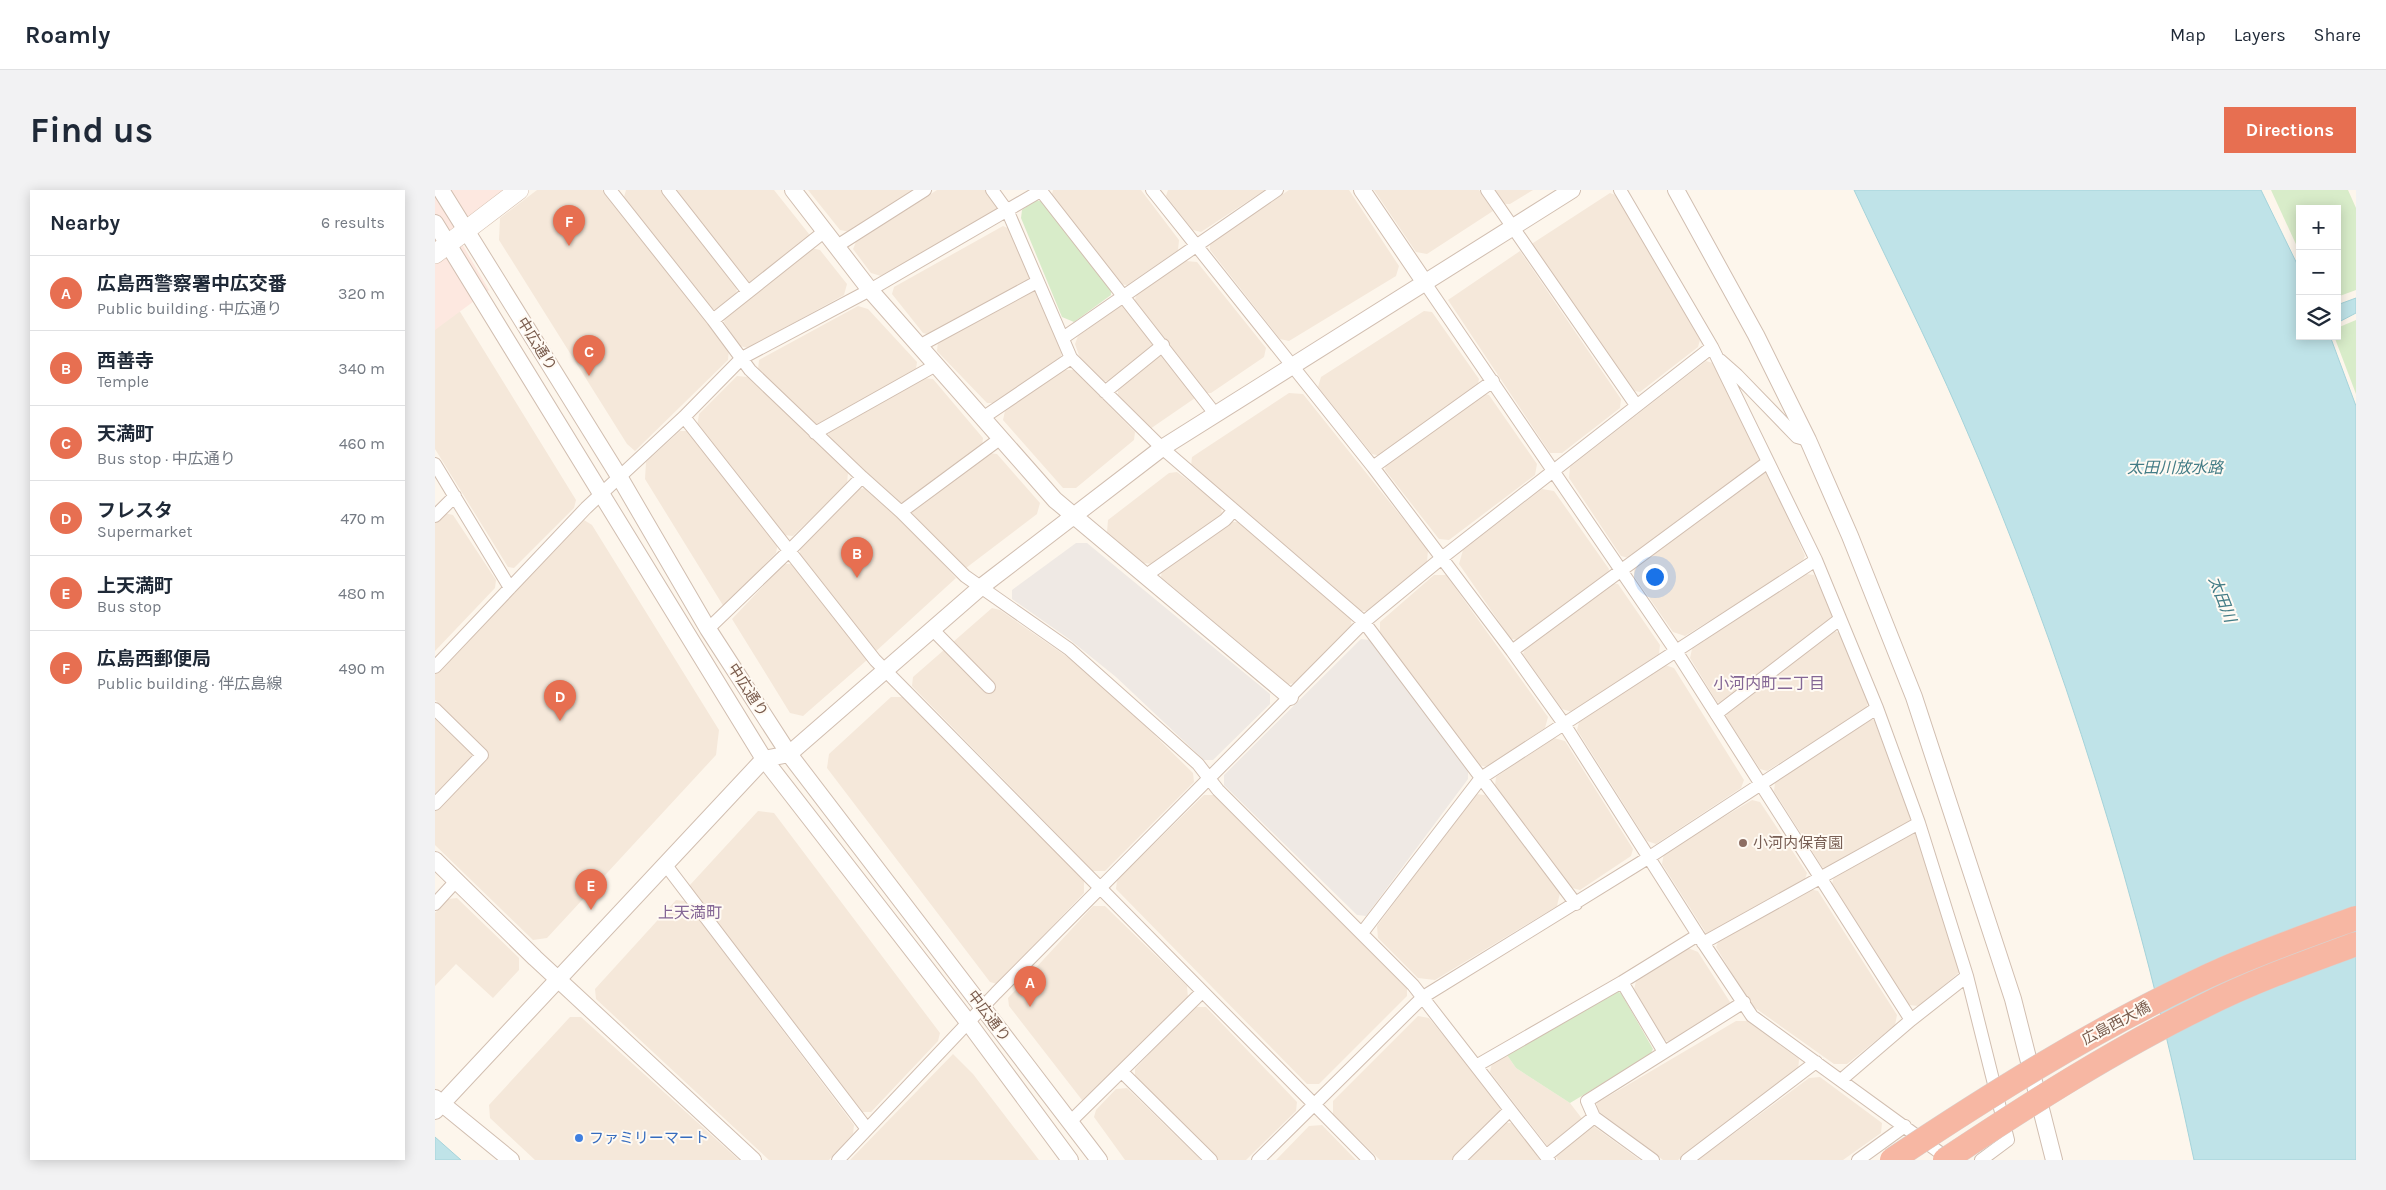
<!DOCTYPE html>
<html lang="en">
<head>
<meta charset="utf-8">
<style>
	body { margin:0; font-family:Karla,"Noto Sans JP",sans-serif; background:#f2f2f3; color:#1f2937 }
	.controls { position:absolute; right:15px; top:15px; display:grid; overflow:hidden; border-radius:0px; box-shadow:0 2px 12px #0003 }
	.controls button { width:45px; height:45px; display:grid; place-items:center; padding:0; border:0; border-bottom:1px solid #e0e1e3; background:#fff; color:#1f2937; font:25px sans-serif }
	.you { position:absolute; left:1219px; top:386px; width:18px; height:18px; margin:-12px; border:4px solid #fff; border-radius:50%; background:#1a73e8; box-shadow:0 0 0 8px #1a73e833 }
	.badge { display:grid; place-items:center; width:32px; height:32px; border-radius:50%; background:#e76f51; color:#fff; font-size:16px; font-weight:700 }
	.pin { position:absolute; translate:-50% -41px; filter:drop-shadow(0 1px 2px #0008) }
	.pin::after { content:''; position:absolute; top:26px; width:18px; height:15px; background:inherit; clip-path:polygon(0 0,100% 0,50% 100%) }
	.list { margin:0; padding:0; list-style:none }
	h2 { display:flex; justify-content:space-between; align-items:center; height:65px; margin:0; padding:0 20px; font-size:21px }
	h2 small { font-size:16px; font-weight:400; color:#747a83 }
	.list li { display:grid; grid-template-columns:32px 1fr auto; gap:15px; align-items:center; box-sizing:border-box; height:75px; padding:0 20px; border-top:1px solid #e0e1e3 }
	.list b { display:block; font-size:19px; white-space:nowrap }
	.list p { margin:0; font-size:16px; white-space:nowrap; color:#747a83 }
	.list em { font-size:16px; font-style:normal; color:#747a83 }
	.icon { flex:none; width:28px; height:28px; fill:none; stroke:currentColor; stroke-width:2; stroke-linecap:round; stroke-linejoin:round }
	.map { position:relative; flex:none; width:1921px; height:970px; overflow:hidden; border-radius:0px }
	header { display:flex; align-items:center; gap:30px; box-sizing:border-box; height:70px; padding:0 25px; background:#fff; border-bottom:1px solid #e0e1e3 }
	header strong { font-size:24px }
	nav { display:flex; gap:28px; margin-inline-start:auto; font-size:18px }
	.intro { display:flex; align-items:center; justify-content:space-between; box-sizing:border-box; height:120px; padding:0 30px }
	h1 { margin:0; font-size:35px }
	.button { padding:12px 22px; border-radius:0px; background:#e76f51; color:#fff; font-size:18px; font-weight:700 }
	main { display:flex; gap:30px; padding:0 30px }
	aside { flex:1; background:#fff; border-radius:0px; box-shadow:0 2px 12px #0003 }
	.map>svg:first-child { display:block }
	.residential { fill:#f5e8da }
	.commercial { fill:#fde8e0 }
	.industrial { fill:#efe9e4 }
	.green { fill:#d8ecc9 }
	.water { fill:#bfe3e8; stroke:#a5d3da }
	.lines { fill:none; stroke-linecap:round; stroke-linejoin:round }
	.minor-casing { stroke:#d1beb0; stroke-width:14 }
	.tertiary-casing { stroke:#d1beb0; stroke-width:18 }
	.secondary-casing { stroke:#d6c0b0; stroke-width:20 }
	.minor { stroke:#fff; stroke-width:12 }
	.tertiary { stroke:#fff; stroke-width:16 }
	.secondary { stroke:#fff; stroke-width:19 }
	.motorway-bridge-casing { stroke:#dad1cd; stroke-width:25; stroke-linecap:butt }
	.motorway-bridge { stroke:#f7b7a3; stroke-width:24 }
	.education-dot { fill:#8d6e63; stroke:#fffaf3; stroke-width:2 }
	.shop-dot { fill:#3f7fe0; stroke:#fffaf3; stroke-width:2 }
	.labels { text-anchor:middle; stroke-width:4; stroke-linejoin:round; paint-order:stroke }
	.street-label { font-size:15px; fill:#7a5c4d; stroke:#fffaf3 }
	.education-label { font-size:15px; fill:#785e54; stroke:#fffaf3; text-anchor:start }
	.shop-label { font-size:15px; fill:#366cbe; stroke:#fffaf3; text-anchor:start }
	.water-label { font-size:16px; font-style:italic; fill:#437c86; stroke:#fffaf3 }
	.neighbourhood-label { font-size:16px; fill:#846695; stroke:#fffaf3 }
</style>
</head>
<body>
<header>
<strong>Roamly</strong>
<nav><a>Map</a><a>Layers</a><a>Share</a></nav>
</header>
<div class="intro"><h1>Find us</h1><a class="button">Directions</a></div>
<main>
<aside>
<h2>Nearby<small>6 results</small></h2>
<ul class="list">
<li><span class="badge">A</span><div><b>広島西警察署中広交番</b><p>Public building · 中広通り</p></div><em>320 m</em></li>
<li><span class="badge">B</span><div><b>西善寺</b><p>Temple</p></div><em>340 m</em></li>
<li><span class="badge">C</span><div><b>天満町</b><p>Bus stop · 中広通り</p></div><em>460 m</em></li>
<li><span class="badge">D</span><div><b>フレスタ</b><p>Supermarket</p></div><em>470 m</em></li>
<li><span class="badge">E</span><div><b>上天満町</b><p>Bus stop</p></div><em>480 m</em></li>
<li><span class="badge">F</span><div><b>広島西郵便局</b><p>Public building · 伴広島線</p></div><em>490 m</em></li>
</ul>
</aside>
<div class="map">
<svg width="1921" height="970" viewBox="0 0 1921 970">
	<rect width="100%" height="100%" fill="#fdf6ec"/>
	<!-- residential -->
	<path class="residential" d="M102,0H167L294,159L293,170L200,261L192,254L64,50L65,28Z
		M191,0H228L302,98L301,105L282,120L276,119L189,7Z
		M238,0H339L374,44L373,50L318,93L312,92Z
		M373,0H479L415,42L405,40Z
		M502,0H552L563,15L561,22L446,86L436,83L418,59L421,52Z
		M618,0H706L744,50L743,60L692,95L683,94L616,8Z
		M733,0H830L766,42L758,40L731,6Z
		M854,0H914L964,76L961,86L854,151L845,149L775,60V53Z
		M939,0H1044L1058,21L992,64L981,62Z
		M1059,0H1098L1075,14H1068Z
		M1175,3L1183,6L1265,150L1263,157L1205,202L1194,200L1095,55Z
		M568,36L575,39L595,86L592,92L496,145L488,143L457,104L459,97Z
		M376,58L385,60L412,94L409,105L313,158L305,156L289,132L290,125Z
		M1085,61L1186,209L1185,218L1127,263H1115L1013,110Z
		M751,71L762,72L831,158L829,167L776,203H770L699,112L702,104Z
		M0,84L3,86L141,310L139,318L79,378L73,377L0,259Z
		M595,100L603,103L628,161L625,168L562,213H552L502,161L503,151Z
		M423,116L433,119L482,172L481,179L386,234H379L323,180L324,170Z
		M686,116L693,117L720,151L719,157L676,192L669,191L645,168L640,154L643,146Z
		M989,121L997,122L1044,189L1042,198L946,266L937,264L883,197L886,187Z
		M722,166H731L763,206L715,239L683,207V197Z
		M1271,171L1281,174L1326,266L1323,274L1197,369L1186,366L1134,288L1135,277Z
		M629,180H639L700,242L699,250L641,298H628L568,230L570,221Z
		M302,186L313,187L413,282L412,294L358,346L348,345L262,237L264,224Z
		M488,188L498,189L548,248L547,257L472,312L463,313L393,248L394,239Z
		M854,203L868,204L993,360L992,372L935,421H924L756,276L757,267Z
		M1047,203L1054,205L1102,274L1100,285L1014,350L1004,349L950,280L951,272Z
		M245,241H254L343,353L341,363L289,417L210,289L211,272Z
		M553,263L562,264L605,313L602,324L531,378L477,324L478,318Z
		M742,282L786,315L787,327L717,374L708,373L672,342L673,330L734,283Z
		M1324,282L1334,283L1370,366L1367,373L1250,446L1238,442L1199,386V376Z
		M431,298L462,324L521,388L439,463L365,368V358L423,299Z
		M1107,299L1119,301L1174,379L1172,388L1086,450L1076,449L1024,374L1028,360Z
		M9,323L18,325L61,390L60,398L0,461V332Z
		M149,330L157,335L284,540L281,565L112,748L98,750L0,655V616L53,562L0,510V482Z
		M795,332H803L916,429L917,440L863,493L853,494L726,387L727,380Z
		M349,374H359L432,470L368,526L355,523L297,429Z
		M1371,384L1379,385L1398,425L1396,431L1290,515L1282,512L1255,468L1257,459Z
		M999,385H1011L1113,527L1110,538L1053,577L1043,575L945,442V432Z
		M1175,393L1183,394L1225,455L1224,464L1137,522L1127,519L1088,464L1092,455Z
		M557,418L565,420L641,473L698,524L758,583L759,592L670,681H658L477,496L478,487Z
		M1397,440L1405,443L1434,510L1431,518L1332,581L1325,579L1291,527L1293,521Z
		M1230,475L1239,478L1309,590L1306,598L1221,654L1212,651L1142,540L1144,532Z
		M456,507H467L649,690V703L562,794L555,792L392,578L394,564Z
		M0,523L39,561V570L0,609Z
		M1434,529L1439,530L1476,627L1474,634L1395,680L1387,677L1339,601L1340,593Z
		M1119,548L1130,551L1198,659L1196,666L1145,700L1137,698L1060,596L1061,587Z
		M1040,604L1050,605L1125,703L1122,716L1000,790L983,788L943,748L942,736Z
		M769,605H780L972,795V806L884,894H872L681,699L682,690Z
		M1317,610L1325,612L1372,683L1369,692L1277,744L1271,743L1227,674L1229,663Z
		M323,621L339,623L505,843L503,851L436,922H427L256,700L255,695Z
		M1476,642L1483,645L1527,780L1484,816L1473,815L1397,694L1399,686Z
		M1374,699L1383,701L1462,825L1460,835L1412,874H1399L1316,815L1281,757L1284,750Z
		M22,708L84,768V780L58,808L21,774L0,796V723L13,709Z
		M241,710L250,711L419,935L418,944L394,970H334L161,809L160,799Z
		M658,716H670L752,796L753,808L654,910H647L574,816L573,808Z
		M1253,758L1263,762L1295,812L1291,820L1237,853L1229,850L1199,800L1201,791Z
		M759,817H771L862,912L861,921L811,970H783L700,889V879Z
		M983,826L994,828L1066,916L1064,926L1019,970H945L898,924V911Z
		M135,827H146L304,970H100L55,928L54,915Z
		M1301,831H1312L1364,869L1363,881L1243,970H1228L1162,920V913Z
		M518,864L538,884L604,970H415Z
		M1072,865L1081,878L1135,913L1148,930L1114,958L1055,882L1057,873Z
		M1385,887L1447,933L1446,943L1408,970H1263L1374,888Z
		M692,898L766,970H690L659,927L661,920L681,899Z
		M1065,933H1079L1105,970H1029Z
		M887,935L921,970H841L874,936Z
		M1157,935L1205,970H1123L1119,964Z"/>
	<!-- commercial -->
	<path class="commercial" d="M0,0H83L23,47L54,100L0,140Z"/>
	<!-- industrial -->
	<path class="industrial" d="M641,353H652L835,504V514L778,570H769L681,487L634,449L577,409V400Z
		M926,449L935,450L1033,580V589L931,726L922,725L789,595V585Z"/>
	<!-- green -->
	<path class="green" d="M1836,0H1913L1921,18V100L1902,107V19H1865V63Z
		M601,10L609,12L676,98V105L639,132L627,127L586,28L587,20Z
		M1921,130V204L1899,146H1902V138Z
		M1179,800L1186,803L1218,859L1215,865L1135,913L1081,878L1072,865Z"/>
	<!-- water -->
	<path class="water" d="M1419,0H1826L1865,80V146H1895L1921,216V970H1759C1705,713 1630,465 1525,225C1492,149 1454,75 1419,0Z
		M1921,108V123L1902,133V115Z
		M0,947L26,970H0Z"/>
	<g class="lines">
		<defs>
			<path id="minor" d="M175,0L278,130L315,180L427,287L466,322L530,386L634,459L763,574L783,600L978,795L1114,970
				M233,0L313,102
				M557,0L573,22L636,168L727,258L929,432L1141,714
				M717,0L938,277L1077,461L1129,534L1263,745L1317,826L1515,970
				M1052,0L1201,215
				M1185,0L1277,157L1381,370L1442,518L1484,633L1532,786L1573,950L1546,970
				M606,1L781,225
				M402,56L490,0
				M990,93L1241,461L1476,830
				M278,130L390,41
				M628,148L842,0
				M484,156L602,92
				M1285,170L1302,185L1362,247L1373,250
				M670,202L728,155
				M249,227L440,470L934,970
				M549,227L636,168
				M380,243L501,175
				M0,274L75,398
				M938,277L1058,191
				M466,322L566,248
				M0,326L20,306
				M710,386L790,330L799,320
				M273,439L355,360L427,287
				M498,440L554,497
				M1077,461L1333,272
				M0,477L151,318L249,227L307,168L435,100L607,0
				M0,519L47,565L0,614
				M1281,524L1405,429
				M230,674L432,939
				M0,714L21,691
				M927,743L1046,588L1381,370
				M1268,753L1484,633
				M1187,792L1229,862
				M1041,876L1187,792L1263,745
				M687,882L776,970
				M1406,890L1476,830L1532,786
				M635,932L767,802
				M1111,966L1159,927
				M403,970L561,803L929,432L1008,367L1277,157
				M823,970L988,807L1213,668L1442,518
				M1024,970L1075,920
				M1218,970L1159,927L1152,911L1309,812
				M1252,970L1381,872
				M1423,970L1470,936"/>
			<path id="tertiary" d="M6,0L185,288L273,439L354,564L664,970
				M358,0L435,100L620,310L855,507
				M927,0L990,93
				M1241,0L1321,145L1373,250L1415,346L1479,507L1578,809L1619,970
				M0,33L329,569L533,832L635,970
				M0,670L100,768L318,970
				M0,908L76,970
				M0,921L329,569L354,564L546,397L727,258L1137,0"/>
			<path id="secondary" d="M0,64L84,0"/>
		</defs>
		<!-- minor casing -->
		<use href="#minor" class="minor-casing"/>
		<!-- tertiary casing -->
		<use href="#tertiary" class="tertiary-casing"/>
		<!-- secondary casing -->
		<use href="#secondary" class="secondary-casing"/>
		<!-- minor -->
		<use href="#minor" class="minor"/>
		<!-- tertiary -->
		<use href="#tertiary" class="tertiary"/>
		<!-- secondary -->
		<use href="#secondary" class="secondary"/>
		<defs>
			<path id="motorway-bridge" d="M1457,970C1553,906 1652,844 1756,794C1809,768 1866,748 1921,728
				M1510,970C1593,915 1677,861 1767,817C1816,792 1869,773 1921,754"/>
		</defs>
		<!-- motorway-bridge casing -->
		<use href="#motorway-bridge" class="motorway-bridge-casing"/>
		<!-- motorway-bridge -->
		<use href="#motorway-bridge" class="motorway-bridge"/>
	</g>
	<!-- markers -->
	<circle class="education-dot" cx="1308" cy="653" r="5"/>
	<circle class="shop-dot" cx="144" cy="948" r="5"/>
	<g class="labels">
		<!-- street labels -->
		<g class="street-label">
			<text transform="translate(102 154) rotate(58)" y="5">中広通り</text>
			<text transform="translate(313 500) rotate(57)" y="5">中広通り</text>
			<text transform="translate(554 826) rotate(53)" y="5">中広通り</text>
			<text transform="translate(1681 833) rotate(-28)" y="5">広島西大橋</text>
		</g>
		<!-- education labels -->
		<g class="education-label">
			<text x="1318" y="658">小河内保育園</text>
		</g>
		<!-- shop labels -->
		<g class="shop-label">
			<text x="154" y="953">ファミリーマート</text>
		</g>
		<!-- water labels -->
		<g class="water-label">
			<text x="1740" y="283">太田川放水路</text>
			<text transform="translate(1788 409) rotate(69)" y="6">太田川</text>
		</g>
		<!-- neighbourhood labels -->
		<g class="neighbourhood-label">
			<text x="1334" y="499">小河内町二丁目</text>
			<text x="255" y="728">上天満町</text>
		</g>
	</g>
</svg>
<div class="controls">
<button>+</button>
<button>−</button>
<button><svg class="icon" aria-label="layers" viewBox="0 0 24 24"><path d="M12 4l9 5-9 5-9-5zM3 14l9 5 9-5"/></svg></button>
</div>
<div class="you"></div>
<div class="pin badge" style="left:595px;top:817px">A</div>
<div class="pin badge" style="left:422px;top:388px">B</div>
<div class="pin badge" style="left:154px;top:186px">C</div>
<div class="pin badge" style="left:125px;top:531px">D</div>
<div class="pin badge" style="left:156px;top:720px">E</div>
<div class="pin badge" style="left:134px;top:56px">F</div>
</div>
</main>
</body>
</html>
